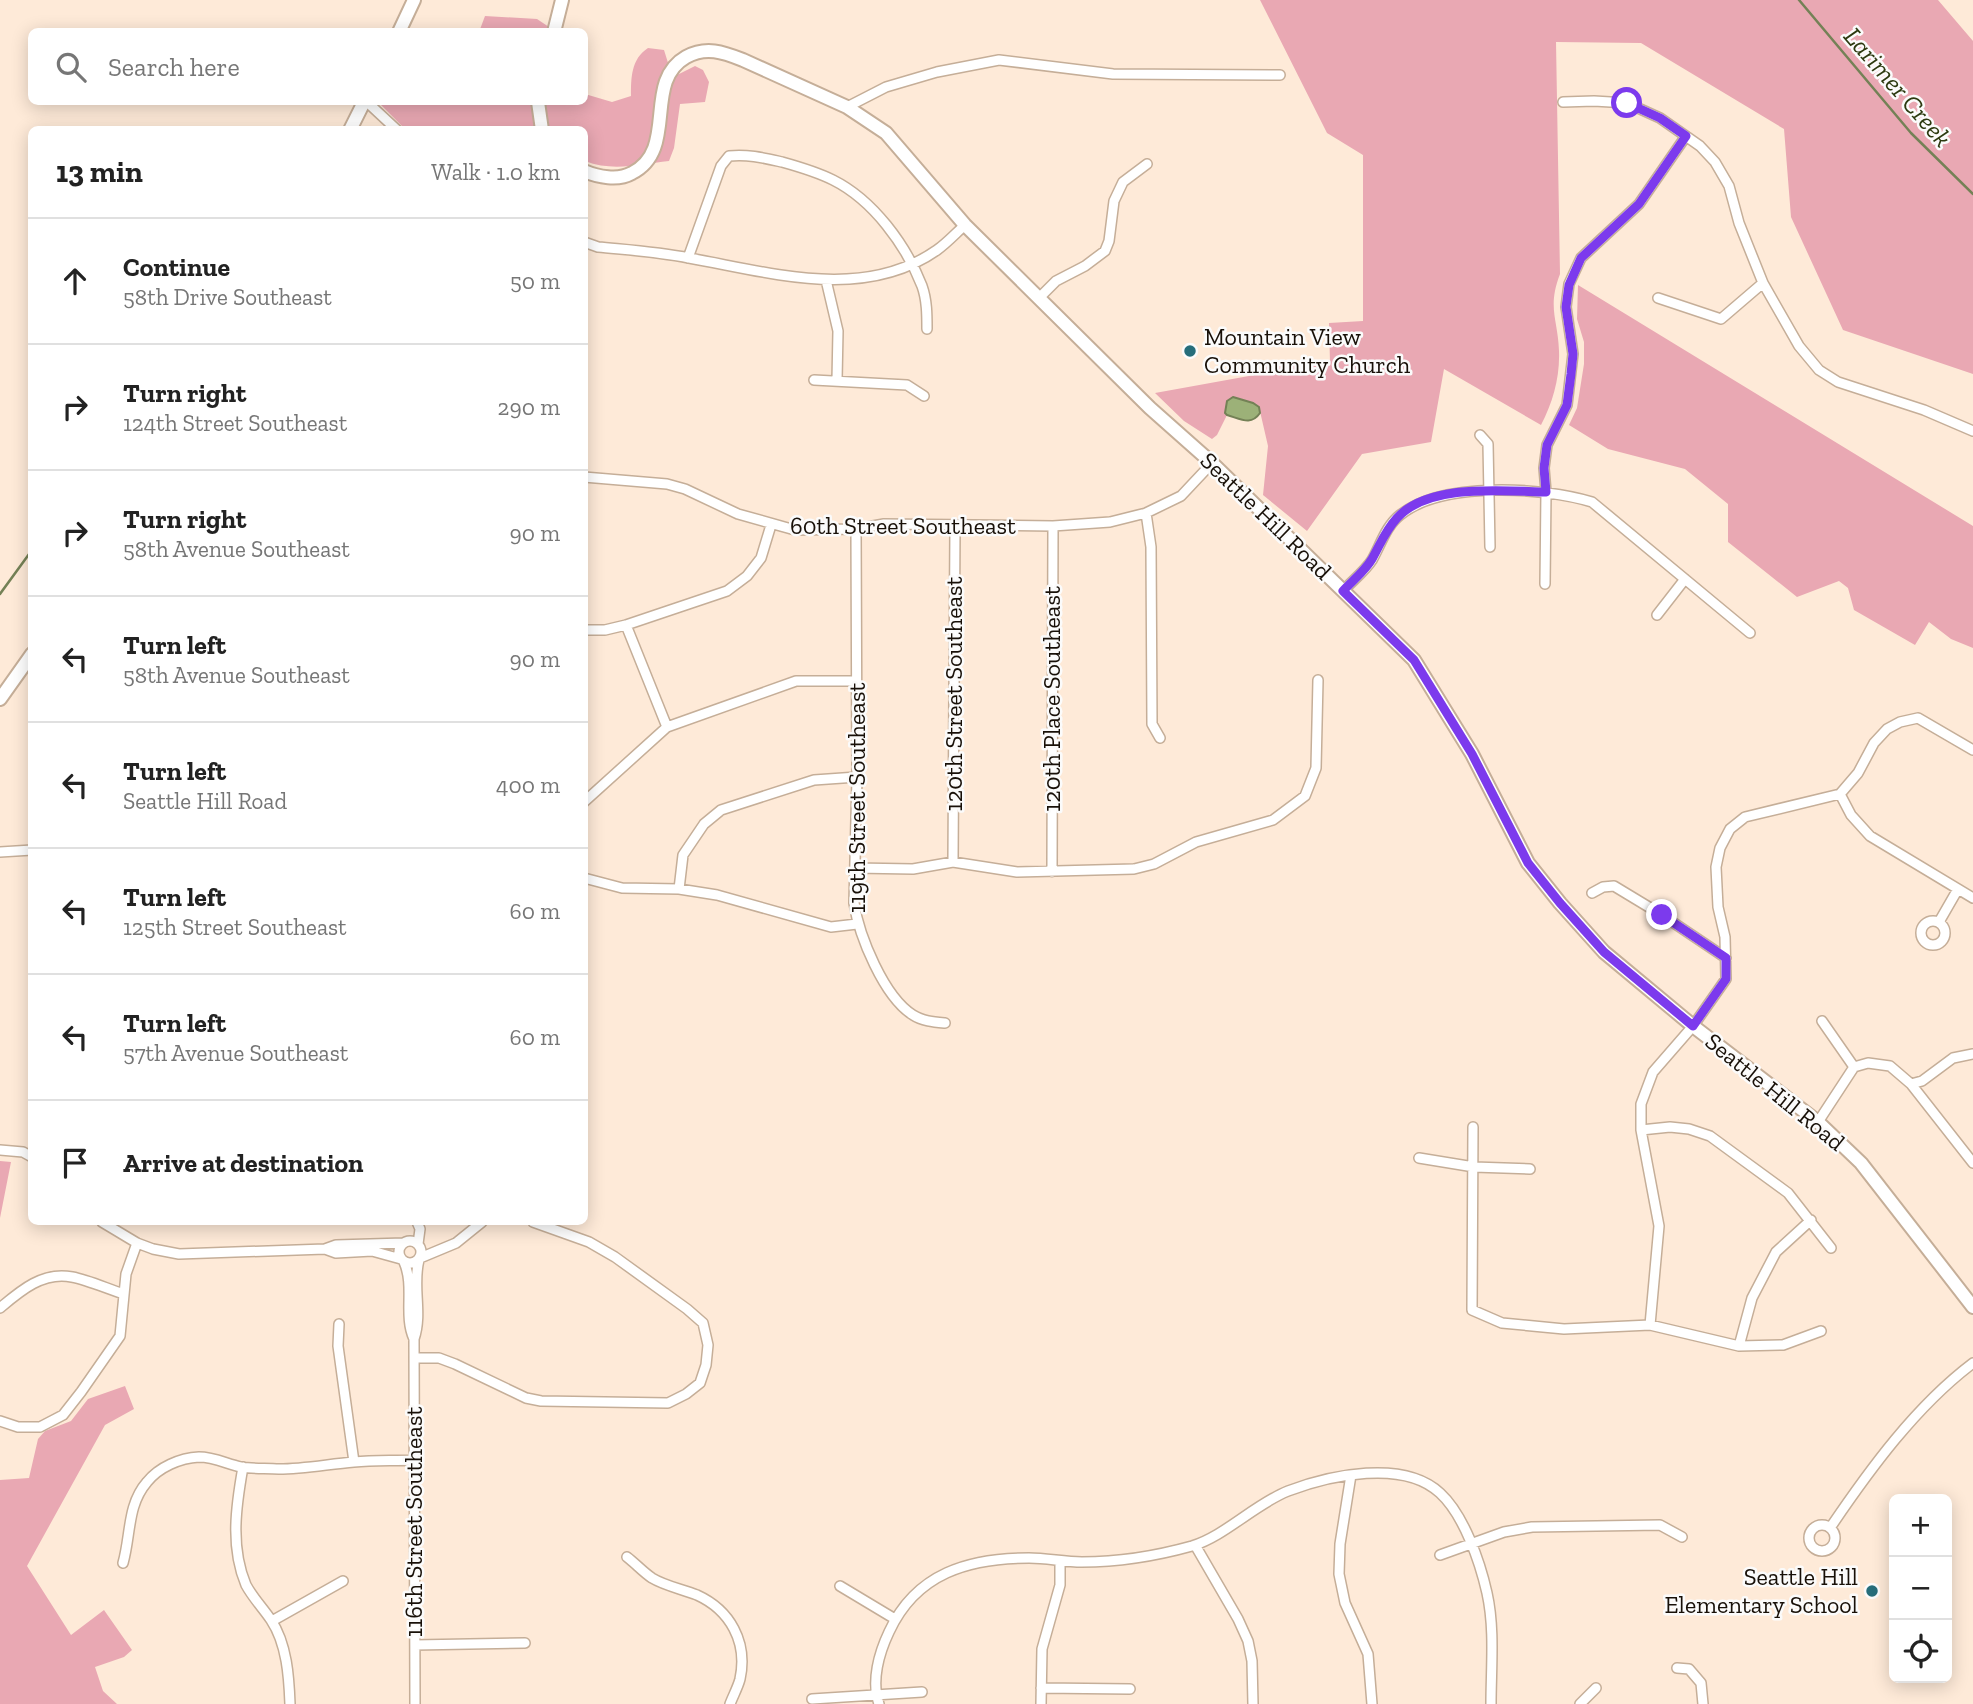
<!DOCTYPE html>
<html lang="en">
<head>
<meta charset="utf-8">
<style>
	body { margin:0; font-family:"Zilla Slab",serif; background:#f6f6f6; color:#222 }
	.controls { position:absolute; right:21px; bottom:21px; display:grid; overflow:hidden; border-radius:10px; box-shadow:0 4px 18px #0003 }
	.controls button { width:63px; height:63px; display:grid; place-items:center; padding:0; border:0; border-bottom:2px solid #e0e0e0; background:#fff; color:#222; font:35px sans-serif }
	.stop { position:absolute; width:21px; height:21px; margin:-16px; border:5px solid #7c3aed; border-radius:50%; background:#fff }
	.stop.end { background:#7c3aed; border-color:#fff; box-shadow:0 2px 7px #0008 }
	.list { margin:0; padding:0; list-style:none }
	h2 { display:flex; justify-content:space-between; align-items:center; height:91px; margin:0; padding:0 28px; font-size:30px }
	h2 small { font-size:23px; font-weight:400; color:#767676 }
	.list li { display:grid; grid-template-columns:46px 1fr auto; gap:21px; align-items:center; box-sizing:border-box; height:126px; padding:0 28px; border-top:2px solid #e0e0e0 }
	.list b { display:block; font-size:26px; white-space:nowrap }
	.list p { margin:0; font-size:23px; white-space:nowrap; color:#767676 }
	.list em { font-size:23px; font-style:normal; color:#767676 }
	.icon { flex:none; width:38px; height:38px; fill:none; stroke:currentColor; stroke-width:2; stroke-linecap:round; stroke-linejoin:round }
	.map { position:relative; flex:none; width:1973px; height:1704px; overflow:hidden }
	.search { position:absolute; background:#fff; box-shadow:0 4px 18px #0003; left:28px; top:28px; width:560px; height:77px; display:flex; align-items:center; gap:18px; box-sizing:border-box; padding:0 24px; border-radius:10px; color:#767676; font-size:26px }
	.panel { position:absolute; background:#fff; box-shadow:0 4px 18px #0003; left:28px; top:126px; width:560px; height:1099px; border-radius:10px }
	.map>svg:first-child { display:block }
	.green { fill:#e9a8b3 }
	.water { fill:#9cb178; stroke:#748156; stroke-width:2 }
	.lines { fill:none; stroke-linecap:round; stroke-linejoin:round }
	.stream { stroke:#748156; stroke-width:2.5 }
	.minor-casing { stroke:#c5ae98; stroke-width:12 }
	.secondary-casing { stroke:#c5ae98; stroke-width:16 }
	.minor { stroke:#fff; stroke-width:9 }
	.secondary { stroke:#fff; stroke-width:12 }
	.route { stroke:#7c3aed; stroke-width:9 }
	.poi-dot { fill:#266d7a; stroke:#fbfbfb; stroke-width:2.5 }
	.labels { text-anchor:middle; stroke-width:5; stroke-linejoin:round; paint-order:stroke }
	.poi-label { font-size:24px; fill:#181008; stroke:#fbfbfb; text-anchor:start }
	.street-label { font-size:24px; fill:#181008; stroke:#fbfbfb }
	.water-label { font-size:26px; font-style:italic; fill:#2d3a10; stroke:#fbfbfb }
</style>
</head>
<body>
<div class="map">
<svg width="1973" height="1704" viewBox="0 0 1973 1704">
	<rect width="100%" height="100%" fill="#feead8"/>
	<!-- green -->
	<path class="green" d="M1260,0H1938L1973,41V374L1843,330L1791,217L1784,129L1641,43L1556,42L1560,274C1547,308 1558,319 1559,351C1560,377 1553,402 1541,425L1444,369L1431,442L1362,454L1307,531L1263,495L1268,446L1259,407L1225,413L1227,415L1217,435L1212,439L1184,421L1155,393L1260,374L1261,367L1330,363L1329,323L1363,321V155L1327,133Z
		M485,16L537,19L549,27L573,31L479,32Z
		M648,48L664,50L669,66L677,75L695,66L703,70L709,82L705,102L680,104L674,148L669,161C640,164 613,172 585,161L584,130L405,129L378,102H584L585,94L612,102L631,96C631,78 631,59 648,48Z
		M1578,285L1973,526V648L1951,639L1929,622L1915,645L1854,610L1848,588L1839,581L1797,597L1728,542V504L1685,469L1608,449L1569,425L1577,408L1584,364V342L1577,319Z
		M0,1161L11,1162L0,1218Z
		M125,1386L134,1409L105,1425L27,1566L71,1635L104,1610L132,1650L124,1657L95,1667L103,1691L117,1704H0V1480L29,1478L38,1439L45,1431L71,1421L88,1399Z"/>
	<!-- water -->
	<path class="water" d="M1233,397L1253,403L1259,407L1260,413C1251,426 1241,419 1227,415L1225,413L1227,401Z"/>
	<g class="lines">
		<!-- stream -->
		<path class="stream" d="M1799,0L1911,133L1973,194
			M0,594L32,550"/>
		<defs>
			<path id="minor" d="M367,102L397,130
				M1563,102L1594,101L1627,103L1660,118L1700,146L1715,162L1729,186L1739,223L1763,283L1799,346L1819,370L1838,382L1924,410L1973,431
				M847,107L886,87L937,72L999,60L1113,74L1280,75
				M584,242L598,247C628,250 659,252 689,258C769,272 863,302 937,250C947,243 956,233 965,225
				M688,258L721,166L729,156C748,154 764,158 782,162C800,167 817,172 833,180C873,200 906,245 922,286C927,300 927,315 927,329
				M826,280L838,331L837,380
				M1039,298L1056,281L1085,266L1105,251L1109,241L1114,201L1123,182L1147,164
				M1658,298L1721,319L1763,283
				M814,380L907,385L924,396
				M1480,435L1488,444L1490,547
				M584,477L667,484L685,489L738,514L795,530L856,529L884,524L1053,526L1110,522L1146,513L1181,496L1212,463
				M1146,513L1151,547L1152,724L1160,738
				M856,529L857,777L854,903C859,936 884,997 913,1015C922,1021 934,1022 945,1023
				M1545,584L1546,492L1544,468L1547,445L1567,405L1573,354L1566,307L1569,284L1581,258L1639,204L1686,136
				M1343,591C1352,581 1365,571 1372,560C1381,544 1386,526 1400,515C1442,481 1543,487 1592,502L1750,633
				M1657,615L1685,579
				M626,625L667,727
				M584,630H605L626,625L727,591L747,576L761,558L771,525
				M1840,794L1851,815L1870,836L1973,898
				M584,802L667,727L796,681H856
				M0,852L32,850
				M953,862L955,526
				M855,868L913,869L953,862L1017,872L1134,869L1154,864L1196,842L1273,820L1305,796L1316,768L1318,680
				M1052,872L1053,526
				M584,878L622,888L679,889L717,895L831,927L857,924
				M679,889L683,855L704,824L721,810L814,780L857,777
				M1592,893L1603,887L1614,886L1662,915L1726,958
				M1921 933a12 12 0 1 1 24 0a12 12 0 1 1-24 0Z
				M1939,922L1958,889
				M1822,1021L1854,1067
				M1911,1084L1922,1081L1953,1058L1973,1054
				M1818,1122L1854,1067L1868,1063L1890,1066L1911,1084L1973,1163
				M1473,1127L1472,1310L1502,1323L1564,1329L1650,1325L1739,1346L1783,1345L1821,1331
				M1641,1130L1670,1127L1689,1129L1710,1136L1788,1193L1831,1248
				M0,1150L23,1152L32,1157
				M1419,1158L1474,1167L1530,1169
				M102,1222L137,1243L153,1249L179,1254L325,1249L336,1245L404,1243
				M417,1222L420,1229L418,1244
				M399 1252a11 11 0 1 1 22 0a11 11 0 1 1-22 0Z
				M325,1249L336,1253L372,1251L401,1259
				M420,1258L456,1243L482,1222
				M404,1262C415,1287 403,1315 414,1339
				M0,1308C20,1291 43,1271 72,1277C88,1280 108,1289 124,1294
				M339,1324L338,1346L354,1462
				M1650,1325L1659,1226L1641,1130V1104L1653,1072L1693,1026L1726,979L1725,937L1718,907L1716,867L1720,848L1730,829L1745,817L1840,794L1858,773L1874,743L1887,729L1900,722L1918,718L1973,750
				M1739,1346L1752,1298L1776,1252L1811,1220
				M414,1358H439L455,1364L526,1398L541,1401L668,1403L686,1394L700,1383L706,1365L708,1345L703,1323L687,1309L615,1257L589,1242L533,1222
				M0,1421L18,1427H40L63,1415L81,1392L120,1336L126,1274L137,1243
				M243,1467C236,1506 230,1547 246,1585C253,1598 263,1608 271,1620C287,1644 289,1677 290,1704
				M1351,1475L1340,1544L1339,1574L1345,1603L1368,1654L1372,1704
				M1809 1538a13 13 0 1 1 26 0a13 13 0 1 1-26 0Z
				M1830,1528C1870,1469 1916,1406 1973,1363
				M1195,1545L1238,1619L1248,1641L1252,1661L1253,1704
				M1440,1555L1504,1532L1532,1527L1660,1525L1682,1537
				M627,1557C635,1563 643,1572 652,1578C665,1586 682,1589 697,1595C730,1610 748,1642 740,1679C738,1687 733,1696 730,1704
				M123,1563C131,1535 127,1505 147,1482C159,1467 180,1458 199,1457C214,1457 227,1464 241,1467C253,1469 267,1468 279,1469C304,1469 329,1464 354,1462C374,1460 394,1461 413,1460
				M840,1586L895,1619
				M272,1621L343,1581
				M415,1645L525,1643
				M1677,1668L1689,1669L1701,1683L1703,1704
				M1041,1688L1130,1689
				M812,1699L922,1692
				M415,1704L414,1339C423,1313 412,1286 419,1260
				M879,1704C871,1681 879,1653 889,1632C916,1573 969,1558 1029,1558C1047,1558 1064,1562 1082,1562C1119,1562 1156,1556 1192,1546C1225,1536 1255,1504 1288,1491C1330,1475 1404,1459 1440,1493C1464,1515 1480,1562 1487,1593C1495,1629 1491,1668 1491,1704
				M1041,1704L1042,1649L1060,1585V1562
				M1580,1704L1596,1688"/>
			<path id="secondary" d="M399,32L414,0
				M554,32L562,0
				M538,102L542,130
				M350,130L364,102
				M584,171C598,177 618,181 632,173C679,149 642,82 686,57C706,46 723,52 743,60L847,107L886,133L965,225L1150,408L1212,463L1414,660L1472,754L1528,863L1560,903L1604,952L1693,1026L1818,1122L1861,1163L1973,1307
				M0,699L32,654"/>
		</defs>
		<!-- minor casing -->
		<use href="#minor" class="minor-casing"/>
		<!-- secondary casing -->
		<use href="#secondary" class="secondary-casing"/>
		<!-- minor -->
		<use href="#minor" class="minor"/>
		<!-- secondary -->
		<use href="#secondary" class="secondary"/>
	</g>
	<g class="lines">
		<!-- route -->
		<path class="route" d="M1627,103L1660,118L1686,136L1639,204L1581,258L1569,285L1566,307L1573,354L1571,374L1567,405L1547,445L1544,468L1546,492C1502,491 1429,483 1397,518C1385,531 1380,545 1372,559C1365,571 1352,581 1343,591L1414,660L1472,754L1528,863L1560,903L1604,952L1693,1026L1726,979V958L1662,915"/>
	</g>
	<!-- markers -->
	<g class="poi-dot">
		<circle cx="1190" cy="351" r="7"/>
		<circle cx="1872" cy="1591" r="7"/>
	</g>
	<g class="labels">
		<!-- poi labels -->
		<g class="poi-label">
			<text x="1204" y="345">Mountain View<tspan x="1204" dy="28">Community Church</tspan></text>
			<text x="1858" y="1585" text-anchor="end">Seattle Hill<tspan x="1858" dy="28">Elementary School</tspan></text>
		</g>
		<!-- street labels -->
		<g class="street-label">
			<text transform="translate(1266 516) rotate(44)" y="8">Seattle Hill Road</text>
			<text x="903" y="534">60th Street Southeast</text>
			<text transform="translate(954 694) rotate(-90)" y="8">120th Street Southeast</text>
			<text transform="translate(1052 699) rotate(-90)" y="8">120th Place Southeast</text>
			<text transform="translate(857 798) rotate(-90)" y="8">119th Street Southeast</text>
			<text transform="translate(1775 1092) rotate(39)" y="8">Seattle Hill Road</text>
			<text transform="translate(414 1522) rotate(-90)" y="8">116th Street Southeast</text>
		</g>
		<!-- water labels -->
		<g class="water-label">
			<text transform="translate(1898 87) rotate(49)" y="9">Larimer Creek</text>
		</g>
	</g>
</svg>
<div class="controls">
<button>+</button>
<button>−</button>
<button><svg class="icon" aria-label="locate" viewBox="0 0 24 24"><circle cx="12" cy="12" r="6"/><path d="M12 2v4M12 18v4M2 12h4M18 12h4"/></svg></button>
</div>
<div class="stop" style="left:1627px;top:103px"></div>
<div class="stop end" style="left:1662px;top:915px"></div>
<div class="search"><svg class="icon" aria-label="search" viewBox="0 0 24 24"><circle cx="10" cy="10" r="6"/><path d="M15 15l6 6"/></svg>Search here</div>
<section class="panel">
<h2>13 min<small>Walk · 1.0 km</small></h2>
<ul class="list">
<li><svg class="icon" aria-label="ahead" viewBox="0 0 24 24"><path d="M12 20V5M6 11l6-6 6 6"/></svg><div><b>Continue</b><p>58th Drive Southeast</p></div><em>50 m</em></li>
<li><svg class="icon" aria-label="right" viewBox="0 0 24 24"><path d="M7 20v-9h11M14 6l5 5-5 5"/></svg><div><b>Turn right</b><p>124th Street Southeast</p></div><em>290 m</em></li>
<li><svg class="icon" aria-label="right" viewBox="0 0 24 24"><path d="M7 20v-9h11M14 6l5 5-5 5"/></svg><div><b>Turn right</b><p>58th Avenue Southeast</p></div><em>90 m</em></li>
<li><svg class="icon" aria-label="left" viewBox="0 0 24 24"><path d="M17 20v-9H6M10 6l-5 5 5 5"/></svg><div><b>Turn left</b><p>58th Avenue Southeast</p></div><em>90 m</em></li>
<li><svg class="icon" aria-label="left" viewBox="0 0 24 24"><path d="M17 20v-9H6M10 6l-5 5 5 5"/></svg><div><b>Turn left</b><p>Seattle Hill Road</p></div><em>400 m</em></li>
<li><svg class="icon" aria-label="left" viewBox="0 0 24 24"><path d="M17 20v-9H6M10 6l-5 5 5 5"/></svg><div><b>Turn left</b><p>125th Street Southeast</p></div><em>60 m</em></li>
<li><svg class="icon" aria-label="left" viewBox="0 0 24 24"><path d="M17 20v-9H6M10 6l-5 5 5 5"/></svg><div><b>Turn left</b><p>57th Avenue Southeast</p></div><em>60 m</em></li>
<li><svg class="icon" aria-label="arrive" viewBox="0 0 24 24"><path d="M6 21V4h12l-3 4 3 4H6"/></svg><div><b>Arrive at destination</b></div></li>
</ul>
</section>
</div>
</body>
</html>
